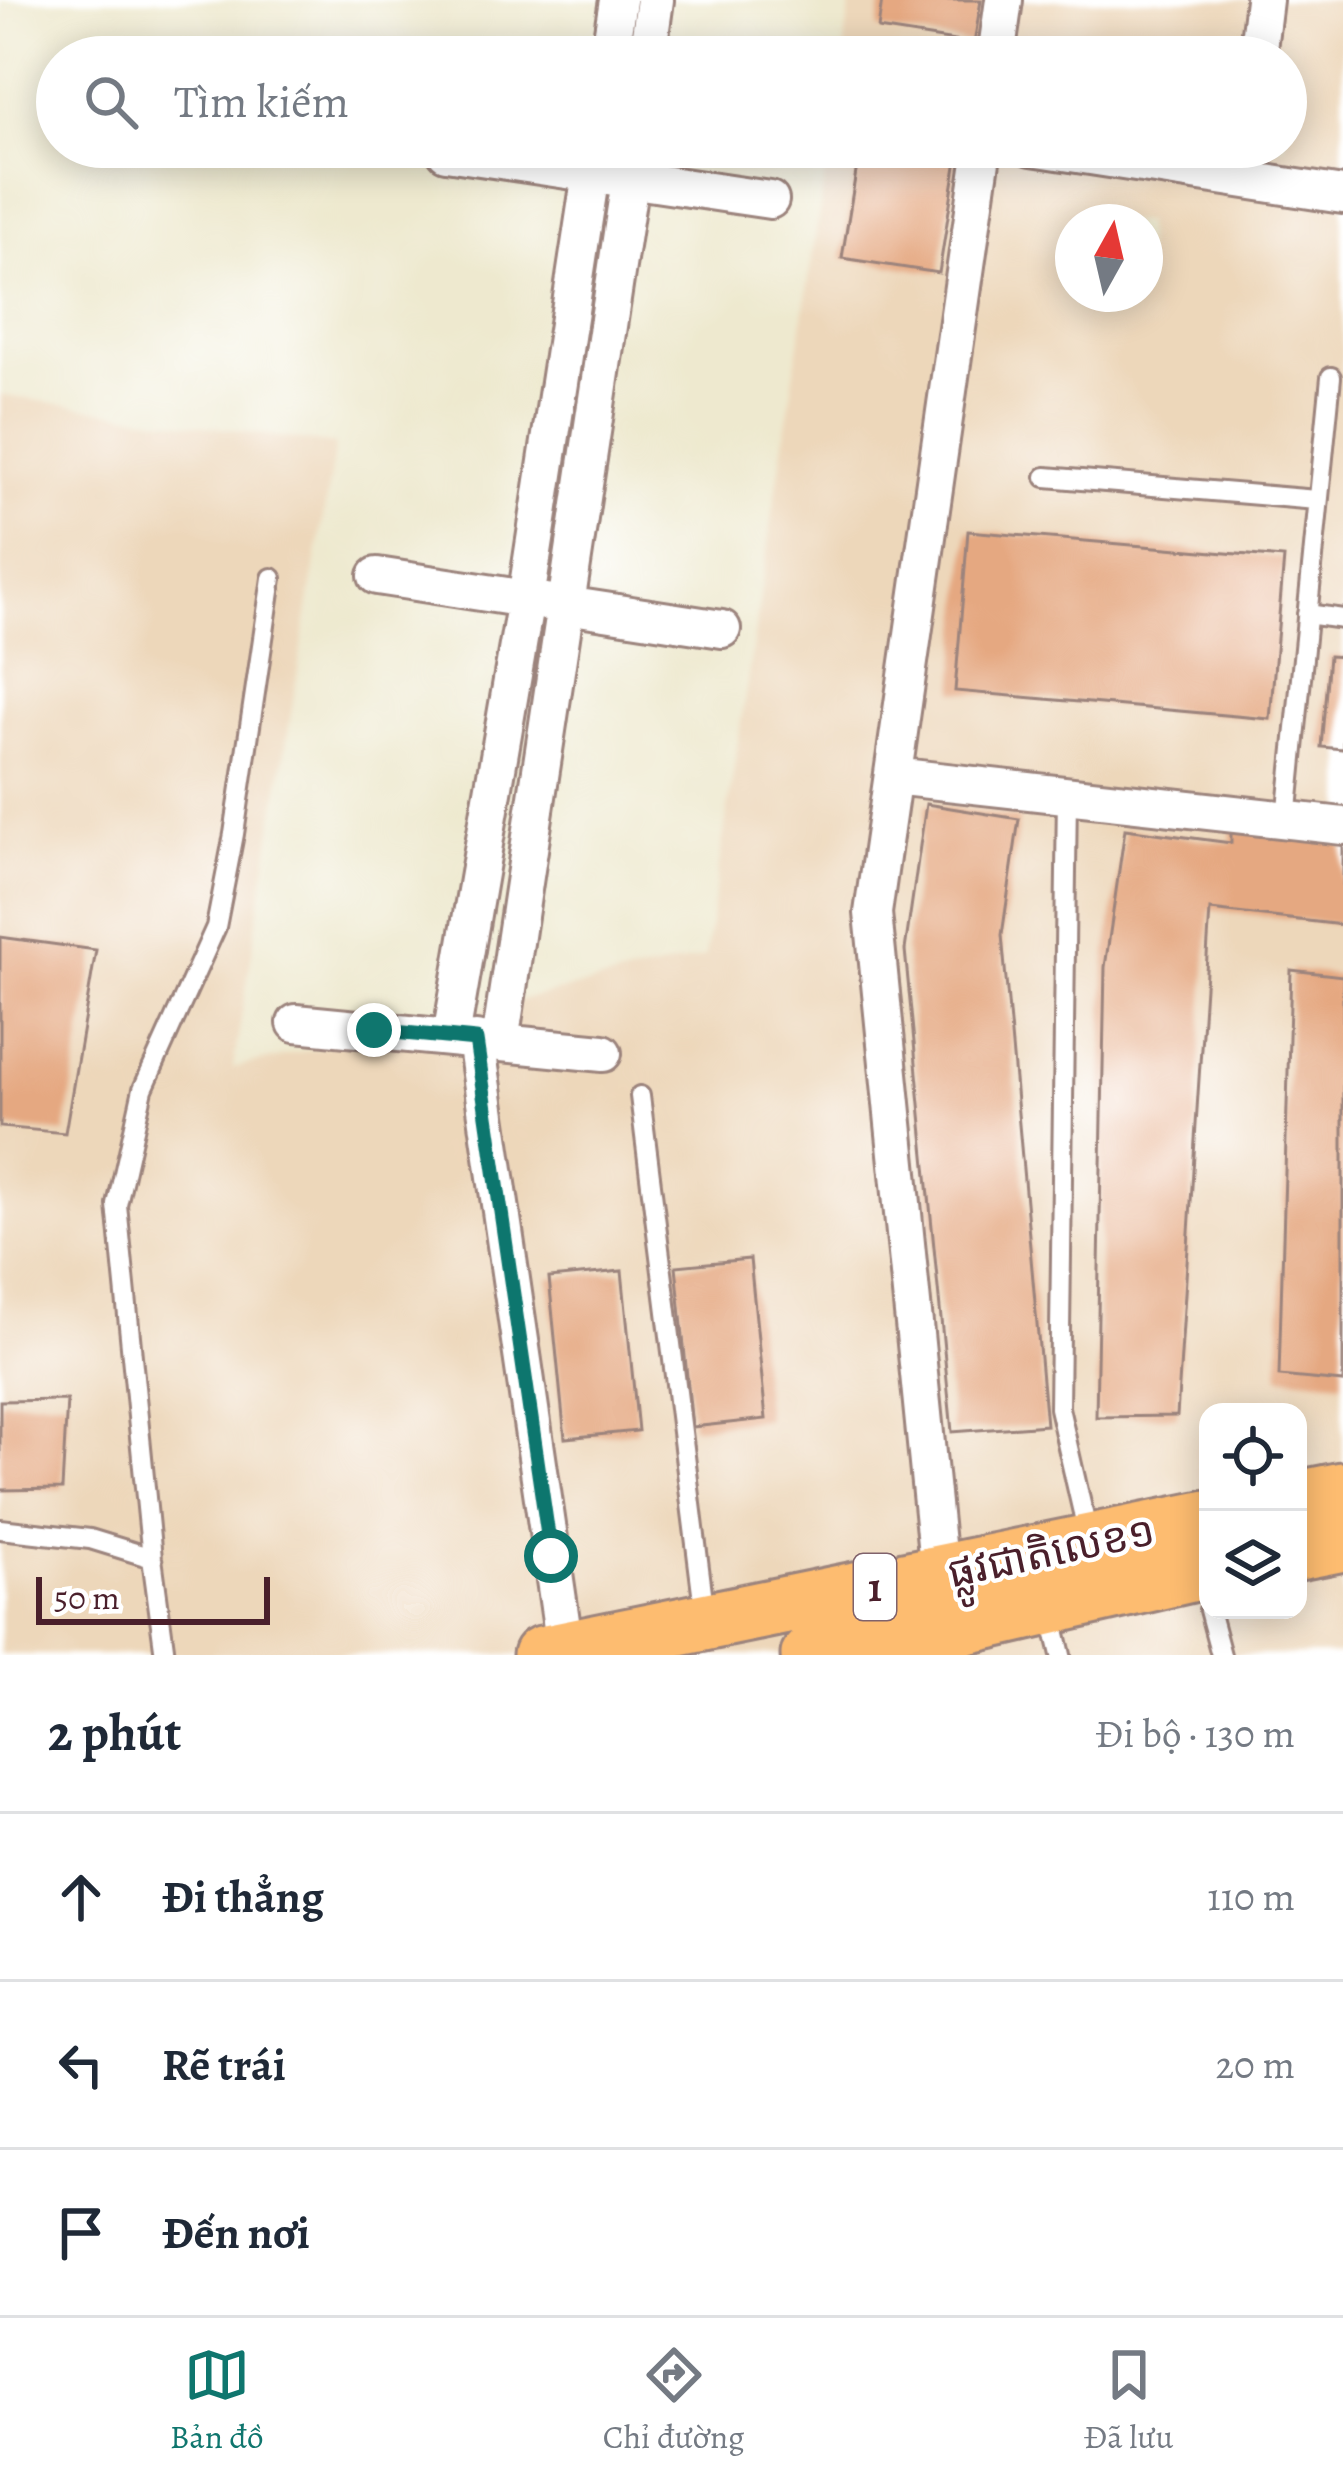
<!DOCTYPE html>
<html lang="vi">
<head>
<meta charset="utf-8">
<style>
	body { margin:0; font-family:Alegreya,"Noto Sans Khmer",serif; background:#f2f2f3; color:#1f2937 }
	.controls { position:absolute; right:36px; bottom:36px; display:grid; overflow:hidden; border-radius:24px; box-shadow:0 6px 30px #0003 }
	.controls button { width:108px; height:108px; display:grid; place-items:center; padding:0; border:0; border-bottom:3px solid #e0e1e3; background:#fff; color:#1f2937; font:60px sans-serif }
	.compass { position:absolute; left:1055px; top:204px; width:108px; height:108px; border-radius:50%; background:#fff; box-shadow:0 6px 30px #0003; rotate:8deg }
	.scale { position:absolute; left:36px; bottom:30px; width:234px; box-sizing:border-box; padding-left:12px; border:6px solid #4a1f2b; border-top:0; font-size:33px; line-height:42px; white-space:nowrap; color:#4a1f2b; -webkit-text-stroke:9px #fff; paint-order:stroke }
	.stop { position:absolute; width:36px; height:36px; margin:-27px; border:9px solid #0f766e; border-radius:50%; background:#fff }
	.stop.end { background:#0f766e; border-color:#fff; box-shadow:0 3px 12px #0008 }
	.list { margin:0; padding:0; list-style:none }
	h2 { display:flex; justify-content:space-between; align-items:center; height:156px; margin:0; padding:0 48px; font-size:51px }
	h2 small { font-size:39px; font-weight:400; color:#747a83 }
	.list li { display:grid; grid-template-columns:78px 1fr auto; gap:36px; align-items:center; box-sizing:border-box; height:168px; padding:0 48px; border-top:3px solid #e0e1e3 }
	.list b { display:block; font-size:45px; white-space:nowrap }
	.list em { font-size:39px; font-style:normal; color:#747a83 }
	.icon { flex:none; width:66px; height:66px; fill:none; stroke:currentColor; stroke-width:2; stroke-linecap:round; stroke-linejoin:round }
	.map { position:relative; flex:none; width:1343px; height:1655px; overflow:hidden }
	.search { position:absolute; background:#fff; box-shadow:0 6px 30px #0003; left:36px; right:36px; top:36px; height:132px; display:flex; align-items:center; gap:30px; box-sizing:border-box; padding:0 42px; border-radius:66px; color:#747a83; font-size:45px }
	.sheet { height:660px; background:#fff }
	nav { display:flex; justify-content:space-around; align-items:center; box-sizing:border-box; height:168px; border-top:3px solid #e0e1e3; background:#fff; font-size:33px; color:#747a83 }
	nav a { display:grid; justify-items:center; gap:6px }
	nav .on { color:#0f766e }
	.map>svg:first-child { display:block }
	.built { fill:#edd7ba; fill-rule:evenodd }
	.building { fill:#e5a881 }
	.lines { fill:none; stroke-linecap:round; stroke-linejoin:round }
	.service-casing { stroke:#9c847d; stroke-width:24 }
	.minor-casing { stroke:#9c847d; stroke-width:42 }
	.trunk-casing { stroke:#9c847d; stroke-width:63 }
	.service { stroke:#fff; stroke-width:18 }
	.minor { stroke:#fff; stroke-width:36 }
	.trunk { stroke:#fdbc70; stroke-width:57 }
	.route { stroke:#0f766e; stroke-width:15 }
	.labels { text-anchor:middle; stroke-width:9; stroke-linejoin:round; paint-order:stroke }
	.shield { fill:#fff; stroke:#80626b; stroke-width:3 }
	.shield-label { font-size:39px; font-weight:bold; fill:#4a1f2b }
	.street-label { font-size:42px; fill:#4a1f2b; stroke:#fff }
</style>
</head>
<body>
<div class="map">
<svg width="1343" height="1655" viewBox="0 0 1343 1655">
	<rect width="100%" height="100%" fill="#fff"/>
	<filter id="ink" filterUnits="userSpaceOnUse"><feTurbulence type="fractalNoise" baseFrequency=".00833" numOctaves="2"/><feDisplacementMap in="SourceGraphic" scale="24" xChannelSelector="R" yChannelSelector="G"/><feConvolveMatrix kernelMatrix="1 2 1 2 8 2 1 2 1" color-interpolation-filters="sRGB"/></filter>
	<filter id="wash" filterUnits="userSpaceOnUse"><feTurbulence type="fractalNoise" baseFrequency=".004" numOctaves="4" result="noise"/><feDisplacementMap in="SourceGraphic" scale="48" xChannelSelector="R" yChannelSelector="G"/><feGaussianBlur stdDeviation="2.7" result="paint"/><feColorMatrix in="noise" values="0 0 0 0 0 0 0 0 0 0 0 0 0 0 0 0 0 1.4 0 .05"/><feComposite in="paint" operator="in"/></filter>
	<g filter="url(#wash)">
		<rect width="100%" height="100%" fill="#eee9cf"/>
		<!-- built -->
		<path class="built" d="M851,0H1343V1655H0V395L335,445L233,1068L705,957L829,147H1286V57H843ZM1073,222H1145V294H1073ZM1208,1412H1298V1610H1208Z"/>
		<g id="blocks">
			<!-- building -->
			<path class="building" d="M882,0H981L974,44L878,29Z
				M860,147H922L958,153L939,273L842,258Z
				M968,531L1284,558L1270,719L955,691Z
				M1329,656L1343,657V749L1321,747Z
				M926,804L1019,819L1002,935L1046,1425L952,1432L905,950Z
				M1231,824L1343,837V925L1210,910L1177,1416L1096,1417L1105,967L1125,829L1231,843Z
				M0,937L96,950L65,1133L0,1127Z
				M1291,970L1343,976V1382L1279,1376Z
				M750,1259L766,1419L692,1427L676,1266Z
				M622,1271L638,1431L565,1438L549,1278Z
				M67,1400L62,1489L0,1490V1401Z"/>
		</g>
	</g>
	<g filter="url(#ink)">
		<use href="#blocks" fill-opacity="0" stroke="#9c847d" stroke-width="3"/>
		<g class="lines">
			<defs>
				<path id="service" d="M1046,477L1317,500
					M1307,614L1343,619
					M1067,795L1059,1408L1089,1539
					M1287,819L1331,377
					M640,1096L705,1616
					M0,1529L90,1539L152,1558
					M1209,1610L1221,1655
					M1051,1613L1061,1655
					M165,1655L152,1558L117,1205L143,1089L216,927L234,834L272,578"/>
				<path id="minor" d="M609,57L618,0
					M647,57L655,0
					M996,57L1004,0
					M1257,57L1264,0
					M1032,147L1343,195
					M446,152L770,200
					M377,576L722,629
					M893,776L1343,826
					M296,1023L603,1053
					M451,1037L526,599L595,147
					M476,1040L566,1655
					M500,1042L635,147
					M939,1574L873,913L983,147"/>
				<path id="trunk" d="M1298,1500L1343,1491
					M1298,1551L1343,1542
					M542,1655L1208,1519
					M810,1655L945,1630L1208,1569"/>
			</defs>
			<!-- service casing -->
			<use href="#service" class="service-casing"/>
			<!-- minor casing -->
			<use href="#minor" class="minor-casing"/>
			<!-- trunk casing -->
			<use href="#trunk" class="trunk-casing"/>
			<!-- service -->
			<use href="#service" class="service"/>
			<!-- minor -->
			<use href="#minor" class="minor"/>
			<!-- trunk -->
			<use href="#trunk" class="trunk"/>
		</g>
	</g>
	<g class="lines" filter="url(#ink)">
		<!-- route -->
		<path class="route" d="M374,1030L476,1040L551,1556"/>
	</g>
	<g class="labels">
		<!-- shield labels -->
		<rect class="shield" x="854" y="1554" width="42" height="66" rx="9"/>
		<g class="shield-label">
			<text x="875" y="1601">1</text>
		</g>
		<!-- street labels -->
		<g class="street-label">
			<text transform="translate(1051 1551) rotate(-12)" y="15">ផ្លូវជាតិលេខ១</text>
		</g>
	</g>
</svg>
<div class="controls">
<button><svg class="icon" aria-label="locate" viewBox="0 0 24 24"><circle cx="12" cy="12" r="6"/><path d="M12 2v4M12 18v4M2 12h4M18 12h4"/></svg></button>
<button><svg class="icon" aria-label="layers" viewBox="0 0 24 24"><path d="M12 4l9 5-9 5-9-5zM3 14l9 5 9-5"/></svg></button>
</div>
<svg class="compass" viewBox="-18 -18 36 36"><path d="M0-13l5 13h-10z" fill="#e53935"/><path d="M0 13l5-13h-10z" fill="#747a83"/></svg>
<div class="scale">50 m</div>
<div class="stop" style="left:551px;top:1556px"></div>
<div class="stop end" style="left:374px;top:1030px"></div>
<div class="search"><svg class="icon" aria-label="search" viewBox="0 0 24 24"><circle cx="10" cy="10" r="6"/><path d="M15 15l6 6"/></svg>Tìm kiếm</div>
</div>
<section class="sheet">
<h2>2 phút<small>Đi bộ · 130 m</small></h2>
<ul class="list">
<li><svg class="icon" aria-label="ahead" viewBox="0 0 24 24"><path d="M12 20V5M6 11l6-6 6 6"/></svg><div><b>Đi thẳng</b></div><em>110 m</em></li>
<li><svg class="icon" aria-label="left" viewBox="0 0 24 24"><path d="M17 20v-9H6M10 6l-5 5 5 5"/></svg><div><b>Rẽ trái</b></div><em>20 m</em></li>
<li><svg class="icon" aria-label="arrive" viewBox="0 0 24 24"><path d="M6 21V4h12l-3 4 3 4H6"/></svg><div><b>Đến nơi</b></div></li>
</ul>
</section>
<nav>
<a class="on"><svg class="icon" aria-label="map" viewBox="0 0 24 24"><path d="M3 6l6-2 6 2 6-2v14l-6 2-6-2-6 2zM9 4v14M15 6v14"/></svg>Bản đồ</a>
<a><svg class="icon" aria-label="directions" viewBox="0 0 24 24"><path d="M12 3l9 9-9 9-9-9zM9 14v-3h6M13 9l2 2-2 2"/></svg>Chỉ đường</a>
<a><svg class="icon" aria-label="saved" viewBox="0 0 24 24"><path d="M7 4h10v16l-5-4-5 4z"/></svg>Đã lưu</a>
</nav>
</body>
</html>
